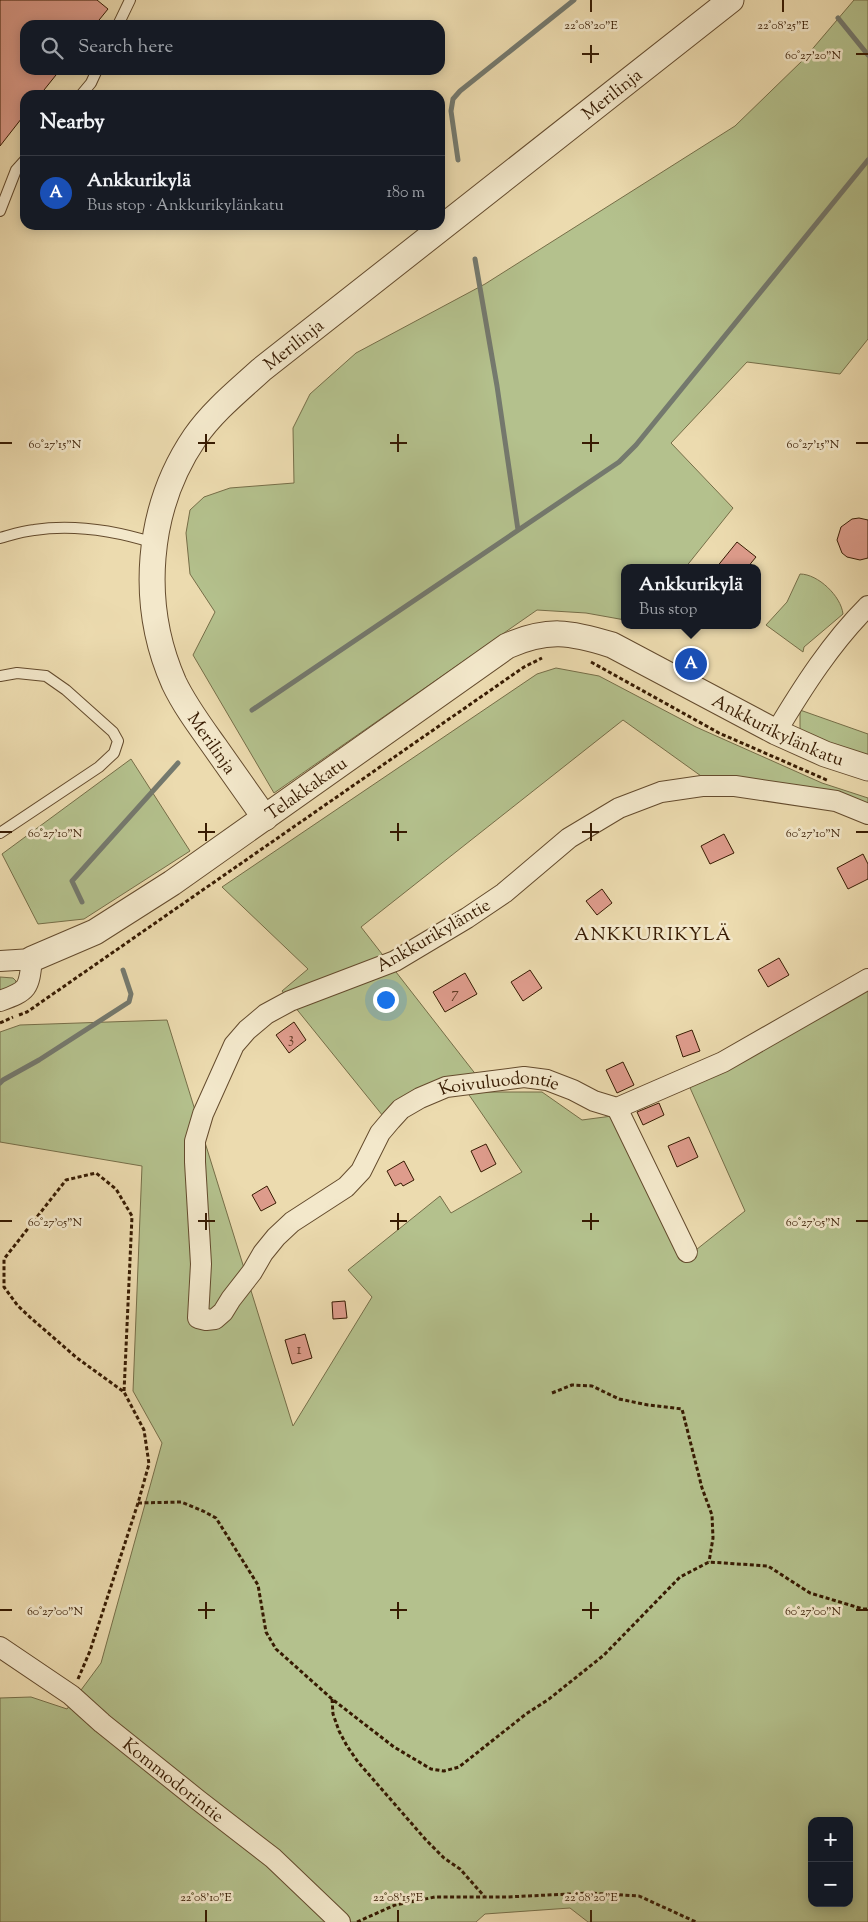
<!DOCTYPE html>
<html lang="en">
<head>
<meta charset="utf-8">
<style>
	body { margin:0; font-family:"Sorts Mill Goudy",serif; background:#20242c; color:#f1f3f6 }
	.controls { position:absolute; right:15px; bottom:15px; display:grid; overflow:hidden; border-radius:10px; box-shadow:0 2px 12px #0003 }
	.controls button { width:45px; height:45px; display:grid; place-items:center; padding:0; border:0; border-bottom:1px solid #363941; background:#171b24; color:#f1f3f6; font:25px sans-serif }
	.you { position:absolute; left:385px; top:999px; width:18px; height:18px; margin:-12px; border:4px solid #fff; border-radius:50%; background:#1a73e8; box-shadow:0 0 0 8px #1a73e833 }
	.badge { display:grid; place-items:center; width:32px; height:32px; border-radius:50%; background:#7c3aed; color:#fff; font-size:16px; font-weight:700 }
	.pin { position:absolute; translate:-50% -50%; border:2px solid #fff; box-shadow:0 1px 5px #0006 }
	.popup { position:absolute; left:621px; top:564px; width:140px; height:65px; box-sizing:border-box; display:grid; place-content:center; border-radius:10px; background:#171b24; filter:drop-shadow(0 1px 4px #0005); font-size:16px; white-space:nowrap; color:#9ea1a6 }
	.popup b { font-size:19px; color:#f1f3f6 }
	.popup::after { content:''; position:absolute; left:50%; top:100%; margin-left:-10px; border:10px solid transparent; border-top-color:#171b24 }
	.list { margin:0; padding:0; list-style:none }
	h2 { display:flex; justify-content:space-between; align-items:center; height:65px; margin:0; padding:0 20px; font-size:21px }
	h2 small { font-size:16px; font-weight:400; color:#9ea1a6 }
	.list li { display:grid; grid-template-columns:32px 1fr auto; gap:15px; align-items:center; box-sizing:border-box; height:75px; padding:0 20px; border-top:1px solid #363941 }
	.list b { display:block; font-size:19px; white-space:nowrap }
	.list p { margin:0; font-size:16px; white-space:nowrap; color:#9ea1a6 }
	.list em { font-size:16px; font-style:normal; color:#9ea1a6 }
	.icon { flex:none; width:28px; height:28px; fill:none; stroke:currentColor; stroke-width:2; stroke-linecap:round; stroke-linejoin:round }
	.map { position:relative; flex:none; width:868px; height:1922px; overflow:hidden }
	.search { position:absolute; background:#171b24; box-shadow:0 2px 12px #0003; left:20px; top:20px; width:425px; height:55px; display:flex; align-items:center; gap:12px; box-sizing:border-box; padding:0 18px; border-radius:15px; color:#9ea1a6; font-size:19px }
	.panel { position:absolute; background:#171b24; box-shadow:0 2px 12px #0003; left:20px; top:90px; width:425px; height:140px; border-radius:15px }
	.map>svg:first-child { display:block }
	.green { fill:#b4c18d; stroke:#766e48; fill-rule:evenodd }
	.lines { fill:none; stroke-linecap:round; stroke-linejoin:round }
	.stream { stroke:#74796e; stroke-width:5 }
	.building { fill:#de9c8c; stroke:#371b02 }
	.service-casing { stroke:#644b2d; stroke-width:12 }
	.minor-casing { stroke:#644b2d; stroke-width:22 }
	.tertiary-casing { stroke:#644b2d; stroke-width:27 }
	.path { stroke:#371b02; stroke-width:3; stroke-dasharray:4 2.5; stroke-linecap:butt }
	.service { stroke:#f3e8cb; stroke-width:10 }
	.minor { stroke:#f3e8cb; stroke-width:20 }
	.tertiary { stroke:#f3e8cb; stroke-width:25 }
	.ticks { fill:none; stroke:#371b02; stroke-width:2 }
	.labels { text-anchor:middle; stroke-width:5; stroke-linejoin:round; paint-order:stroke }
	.number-label { font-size:15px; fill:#613b24 }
	.street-label { font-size:18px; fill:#371b02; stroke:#f3e8cb }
	.neighbourhood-label { font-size:19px; letter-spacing:1px; fill:#371b02; stroke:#f3e8cb }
	.ticks-label { font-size:12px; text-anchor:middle; fill:#371b02; stroke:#f3e8cb; stroke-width:5; stroke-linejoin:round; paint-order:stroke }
</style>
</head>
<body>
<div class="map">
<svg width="868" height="1922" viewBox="0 0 868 1922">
	<rect width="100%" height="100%" fill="#ecdbaf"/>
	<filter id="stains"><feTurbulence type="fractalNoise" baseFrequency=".004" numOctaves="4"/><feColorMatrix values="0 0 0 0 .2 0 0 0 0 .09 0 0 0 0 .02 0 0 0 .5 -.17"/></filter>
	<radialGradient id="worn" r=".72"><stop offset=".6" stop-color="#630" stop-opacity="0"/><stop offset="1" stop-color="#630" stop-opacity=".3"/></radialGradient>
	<!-- green -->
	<path class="green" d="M854,0H868V339L840,374L747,362L671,443L733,508L685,568H625V620L586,613L537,610L274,793L193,655L215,612L190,574L186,533L190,510L204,497L230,488L294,483L293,428L310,394L356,353L485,284L735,126L803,60Z
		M800,574C818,574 841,596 843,614L804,647L803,652L766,625L787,602Z
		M556,668L599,676L696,727L822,783L868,798V812L708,781L623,720L361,927L477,1076L383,1116L282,991L308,969L222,887L537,674Z
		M800,710L868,734V756L831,746L800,731Z
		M131,759L190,851L84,919L38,924L2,854Z
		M0,977L13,978L16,981L15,985L0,991Z
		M868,986V1922H588L570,1908L485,1914L476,1922H0V1698L31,1697L67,1709L101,1663L162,1443L133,1391L142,1166L0,1142V1032L20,1025L167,1020L293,1426L372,1297L348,1270L440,1196L451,1213L522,1172L467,1092H542L582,1120L612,1116L682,1261L745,1211L687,1081ZM812,1821H849V1903H812Z"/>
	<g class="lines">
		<!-- stream -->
		<path class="stream" d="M838,18L868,55
			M458,160L451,111L453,99L460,91L574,0
			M475,259L497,386L518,530
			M252,710L619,462L636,445L868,160
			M82,902L72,881L178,763
			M0,1083L3,1080L39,1060L129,1002L131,994L123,970"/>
	</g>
	<!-- building -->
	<path class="building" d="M0,0H97L108,9L95,25H25V70H60L40,95H25V114L0,146Z
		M859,518L868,520V558L860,560L847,557L842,553L837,540L841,527L852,519Z
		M737,542L756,557L747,568H716Z
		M724,834L734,853L710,864L701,846Z
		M863,854L868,864V879L848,889L837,868Z
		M602,889L612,903L597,915L586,901Z
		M779,958L789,975L768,987L758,970Z
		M530,970L542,988L523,1001L511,982Z
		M465,973L477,994L445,1012L433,992Z
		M294,1022L306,1040L289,1053L276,1035Z
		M692,1030L700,1051L683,1057L676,1036Z
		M623,1062L634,1085L617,1093L606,1070Z
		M659,1103L664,1115L643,1125L637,1112Z
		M689,1137L698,1157L677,1167L668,1146Z
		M486,1144L496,1164L481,1172L471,1151Z
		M404,1161L414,1180L403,1186L401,1183L395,1186L387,1171Z
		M267,1186L276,1203L261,1211L252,1195Z
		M345,1301L347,1318L333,1319L332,1302Z
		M305,1334L312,1358L292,1364L285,1340Z"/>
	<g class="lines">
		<defs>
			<path id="service" d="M118,25L130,0
				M81,95L91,83L97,70
				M0,211L16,170L25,160
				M0,538C11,535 23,531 34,530C75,524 116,531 154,543
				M0,676L17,673L46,676L66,690L113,732L118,741L114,753L99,767L0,833"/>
			<g id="minor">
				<path d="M776,732C803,687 831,643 868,606"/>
				<path id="s1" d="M868,814L836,801L735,786H702L661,792L619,808L569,838L504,893L467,918L395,961L290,1001L266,1014L247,1030L234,1045L203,1114L195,1141V1162L201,1264L198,1318L206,1320L215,1319L223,1312L231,1299L252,1272L263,1253L276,1237L292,1222L346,1187L361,1171L380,1133L391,1120L401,1109L420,1098L446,1087L524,1077L547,1080L573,1090L594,1101L617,1108L723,1062L868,979"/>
				<path d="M0,961L32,959C29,989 28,991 0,1001"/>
				<path d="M617,1108L687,1252"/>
				<path id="s2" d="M0,1647L71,1695L102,1723L198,1800L273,1858L340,1922"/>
			</g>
			<g id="tertiary">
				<path id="s3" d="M265,818C248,794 232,771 215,747C200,726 185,706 174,683C139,604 146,509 195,437C213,411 238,391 261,370L731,0"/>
				<path id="s4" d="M32,959L95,932L172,883L507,646C548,628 570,632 612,645L776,732L825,754L868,768"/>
			</g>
		</defs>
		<!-- service casing -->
		<use href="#service" class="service-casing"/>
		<!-- minor casing -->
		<use href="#minor" class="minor-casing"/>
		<!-- tertiary casing -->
		<use href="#tertiary" class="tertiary-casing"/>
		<!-- path -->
		<path class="path" d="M591,662L719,733L829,781
			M19,1015L27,1012L524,667L542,658
			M0,1023L13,1017
			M552,1393L572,1385L592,1386L619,1399L648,1405L682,1409L702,1488L712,1515L713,1538L709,1562
			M138,1503L181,1502L203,1511L216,1518L258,1585L266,1632L276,1649L332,1699L394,1747L431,1769L444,1771L459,1767L526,1714L549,1699L604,1655L680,1577L709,1562L768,1566L810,1593L863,1609H868
			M78,1679L90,1651L138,1503L149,1464L144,1430L124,1392L77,1358L32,1319L18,1306L4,1287V1259L66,1180L96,1173L116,1189L132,1216L124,1392
			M332,1699L333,1714L339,1731L347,1746L358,1762L426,1840L444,1858L460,1869L484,1896
			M357,1922L395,1905L435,1897H507L589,1893L639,1896L696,1922"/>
		<!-- service -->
		<use href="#service" class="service"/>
		<!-- minor -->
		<use href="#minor" class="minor"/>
		<!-- tertiary -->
		<use href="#tertiary" class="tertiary"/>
	</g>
	<!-- ticks -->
	<path class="ticks" d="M591,0V12M783,0V12M591,45V63M582,54H599M856,54H868M206,434V452M398,434V452M591,434V452M0,443H12M198,443H215M390,443H407M582,443H599M856,443H868M206,823V841M398,823V841M591,823V841M0,832H12M198,832H215M390,832H407M582,832H599M856,832H868M206,1213V1230M398,1213V1230M591,1213V1230M0,1221H12M198,1221H215M390,1221H407M582,1221H599M856,1221H868M206,1602V1619M398,1602V1619M591,1602V1619M0,1610H12M198,1610H215M390,1610H407M582,1610H599M856,1610H868M206,1910V1922M398,1910V1922M591,1910V1922"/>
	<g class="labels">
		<!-- number labels -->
		<g class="number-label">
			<text x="455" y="998">7</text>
			<text x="291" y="1043">3</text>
			<text x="299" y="1354">1</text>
		</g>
		<!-- street labels -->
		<g class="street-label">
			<text dy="6" stroke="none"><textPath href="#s3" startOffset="961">Merilinja</textPath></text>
			<text dy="6" stroke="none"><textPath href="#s3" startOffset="556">Merilinja</textPath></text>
			<text dy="6" stroke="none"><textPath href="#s4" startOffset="865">Ankkurikylänkatu</textPath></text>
			<text transform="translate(212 743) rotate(55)" y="6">Merilinja</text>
			<text dy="6" stroke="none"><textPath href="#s4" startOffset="324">Telakkakatu</textPath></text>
			<text transform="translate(433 935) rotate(-30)" y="6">Ankkurikyläntie</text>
			<text dy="6" stroke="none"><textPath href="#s1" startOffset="1400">Koivuluodontie</textPath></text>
			<text dy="6" stroke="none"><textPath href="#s2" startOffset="219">Kommodorintie</textPath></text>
		</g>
		<!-- neighbourhood labels -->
		<g class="neighbourhood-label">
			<text x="653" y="940">ANKKURIKYLÄ</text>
		</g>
	</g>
	<g class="ticks-label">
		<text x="591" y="29">22°08'20"E</text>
		<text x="783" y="29">22°08'25"E</text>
		<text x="813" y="59">60°27'20"N</text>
		<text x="55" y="448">60°27'15"N</text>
		<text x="813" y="448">60°27'15"N</text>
		<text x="55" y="837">60°27'10"N</text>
		<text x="813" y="837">60°27'10"N</text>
		<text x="55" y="1226">60°27'05"N</text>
		<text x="813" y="1226">60°27'05"N</text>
		<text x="55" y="1615">60°27'00"N</text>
		<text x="813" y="1615">60°27'00"N</text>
		<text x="206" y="1901">22°08'10"E</text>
		<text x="398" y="1901">22°08'15"E</text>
		<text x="591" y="1901">22°08'20"E</text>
	</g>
	<rect width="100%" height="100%" filter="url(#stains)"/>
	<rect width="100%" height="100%" fill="url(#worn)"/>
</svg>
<div class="controls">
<button>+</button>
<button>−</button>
</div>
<div class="you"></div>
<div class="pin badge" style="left:691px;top:664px;background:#1a4fb4">A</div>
<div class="popup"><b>Ankkurikylä</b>Bus stop</div>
<div class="search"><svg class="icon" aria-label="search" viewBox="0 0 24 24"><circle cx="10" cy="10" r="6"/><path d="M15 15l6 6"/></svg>Search here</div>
<section class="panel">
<h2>Nearby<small></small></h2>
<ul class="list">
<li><span class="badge" style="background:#1a4fb4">A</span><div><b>Ankkurikylä</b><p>Bus stop · Ankkurikylänkatu</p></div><em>180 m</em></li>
</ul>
</section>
</div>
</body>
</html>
